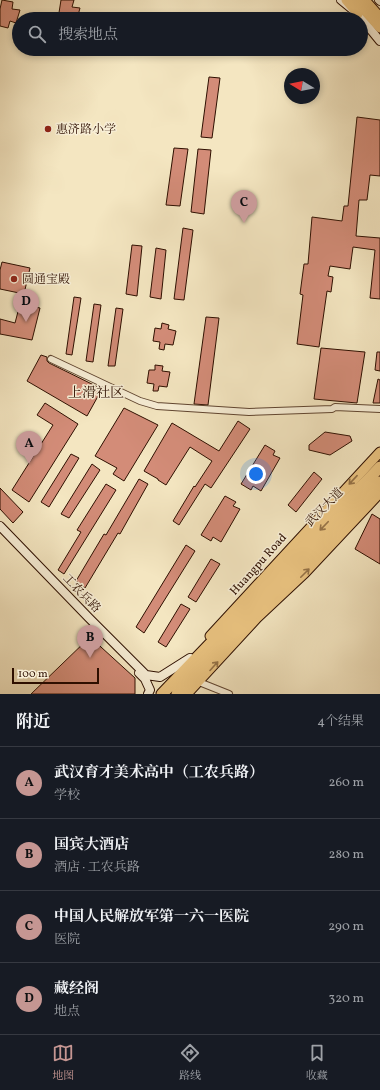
<!DOCTYPE html>
<html lang="zh">
<head>
<meta charset="utf-8">
<style>
	body { margin:0; font-family:Vollkorn,"Noto Serif SC",serif; background:#242831; color:#f1f3f6 }
	.compass { position:absolute; left:284px; top:68px; width:36px; height:36px; border-radius:50%; background:#171b24; box-shadow:0 2px 6px #0003; rotate:280deg }
	.scale { position:absolute; left:12px; bottom:10px; width:87px; box-sizing:border-box; padding-left:4px; border:2px solid #2e0f00; border-top:0; font-size:11px; line-height:14px; white-space:nowrap; color:#2e0f00; -webkit-text-stroke:3px #f8efd7; paint-order:stroke }
	.you { position:absolute; left:256px; top:474px; width:14px; height:14px; margin:-10px; border:3px solid #fff; border-radius:50%; background:#1a73e8; box-shadow:0 0 0 6px #1a73e833 }
	.badge { display:grid; place-items:center; width:26px; height:26px; border-radius:50%; background:#c59692; color:#111; font-size:13px; font-weight:700 }
	.pin { position:absolute; translate:-50% -33px; filter:drop-shadow(0 1px 2px #0008) }
	.pin::after { content:''; position:absolute; top:21px; width:14px; height:12px; background:inherit; clip-path:polygon(0 0,100% 0,50% 100%) }
	.list { margin:0; padding:0; list-style:none }
	h2 { display:flex; justify-content:space-between; align-items:center; height:52px; margin:0; padding:0 16px; font-size:17px }
	h2 small { font-size:13px; font-weight:400; color:#9ea1a6 }
	.list li { display:grid; grid-template-columns:26px 1fr auto; gap:12px; align-items:center; box-sizing:border-box; height:72px; padding:0 16px; border-top:1px solid #363941 }
	.list b { display:block; font-size:15px; white-space:nowrap }
	.list p { margin:0; font-size:13px; white-space:nowrap; color:#9ea1a6 }
	.list em { font-size:13px; font-style:normal; color:#9ea1a6 }
	.icon { flex:none; width:22px; height:22px; fill:none; stroke:currentColor; stroke-width:2; stroke-linecap:round; stroke-linejoin:round }
	.map { position:relative; flex:none; width:380px; height:694px; overflow:hidden }
	.search { position:absolute; background:#171b24; box-shadow:0 2px 6px #0003; left:12px; right:12px; top:12px; height:44px; display:flex; align-items:center; gap:10px; box-sizing:border-box; padding:0 14px; border-radius:22px; color:#9ea1a6; font-size:15px }
	.sheet { height:340px; background:#171b24 }
	nav { display:flex; justify-content:space-around; align-items:center; box-sizing:border-box; height:56px; border-top:1px solid #363941; background:#171b24; font-size:11px; color:#9ea1a6 }
	nav a { display:grid; justify-items:center; gap:2px }
	nav .on { color:#c59692 }
	.map>svg:first-child { display:block }
	.building { fill:#d38c78; stroke:#2e0f00 }
	.lines { fill:none; stroke-linecap:round; stroke-linejoin:round }
	.street-casing { stroke:#604530; stroke-width:8 }
	.secondary-casing { stroke:#2e0f00; stroke-width:10 }
	.primary-casing { stroke:#2e0f00; stroke-width:11 }
	.highway-casing { stroke:#2e0f00; stroke-width:13 }
	.street { stroke:#f8efd7; stroke-width:6 }
	.secondary { stroke:#f8efd7; stroke-width:8 }
	.primary { stroke:#eac380; stroke-width:9 }
	.highway { stroke:#eac380; stroke-width:11 }
	.oneway { stroke:#957246 }
	.poi-dot { fill:#8f2418; stroke:#f8efd7; stroke-width:1.5 }
	.labels { text-anchor:middle; stroke-width:3; stroke-linejoin:round; paint-order:stroke }
	.poi-label { font-size:12px; fill:#2e0f00; stroke:#f8efd7; text-anchor:start }
	.street-label { font-size:12px; fill:#2e0f00; stroke:#f8efd7 }
	.quarter-label { font-size:14px; fill:#2e0f00; stroke:#f8efd7 }
</style>
</head>
<body>
<div class="map">
<svg width="380" height="694" viewBox="0 0 380 694">
	<rect width="100%" height="100%" fill="#f4e6c1"/>
	<filter id="stains"><feTurbulence type="fractalNoise" baseFrequency=".005" numOctaves="4"/><feColorMatrix values="0 0 0 0 .2 0 0 0 0 .09 0 0 0 0 .02 0 0 0 .5 -.17"/></filter>
	<radialGradient id="worn" r=".72"><stop offset=".6" stop-color="#630" stop-opacity="0"/><stop offset="1" stop-color="#630" stop-opacity=".3"/></radialGradient>
	<!-- building -->
	<path class="building" d="M2,0L13,2L12,9L20,10L16,23L10,21L8,28L0,26V9Z
		M61,0H74L72,7L80,8L77,19H58Z
		M209,77L220,78L212,138L201,137Z
		M357,117L380,120V176L370,175L367,200H359L356,236L380,238V299L370,298L375,250L353,247L350,269L330,266L328,276L333,277L331,292L327,291L319,347L297,344L303,295L300,294L304,264H308L312,217L342,221L344,206H348Z
		M174,148L188,149L180,206L166,205Z
		M198,149L211,150L204,214L191,212Z
		M183,228L193,230L184,300L174,299Z
		M132,245L142,246L137,296L126,294Z
		M156,248L166,250L161,299L150,297Z
		M2,262L30,268L24,294L0,289V270Z
		M74,297L81,298L72,355L66,354Z
		M20,304L40,308L32,340L0,334V319L15,323Z
		M94,304L101,305L93,362L86,361Z
		M116,308L123,309L115,366H108Z
		M206,317L219,318L208,405L194,404Z
		M162,323L169,325L168,329L176,331L173,345L165,344L164,350L159,349L160,342L153,341L155,328L161,329Z
		M321,348L365,352L357,403L314,399Z
		M377,352H380V371L375,370Z
		M41,355L47,357V361L49,363L102,389L87,416L27,381Z
		M155,365L163,366L162,371L170,372L167,387L159,386L158,391H153L154,384L147,383L149,370H155Z
		M378,379L380,380V403H373Z
		M45,403L78,424L29,502L12,490L53,425L37,415Z
		M124,408L158,425L124,481L113,474L117,468L95,456Z
		M238,421L250,429L211,488L205,484L179,525L173,521L194,486L195,487L212,461L190,447L166,485L158,480V479L144,471L172,423L219,451Z
		M325,432L350,436L352,441L330,455L309,450V445Z
		M265,445L275,451L273,455L280,458L261,491L253,486L251,490L241,484Z
		M71,454L79,458L49,507L41,502Z
		M92,464L100,470L69,518L61,514Z
		M314,472L322,479L296,512L288,505Z
		M139,479L148,484L120,534L118,533L85,588L76,581L104,534L106,535Z
		M106,484L116,490L64,574L58,570L81,532L77,530Z
		M0,488L23,512L13,523L0,509Z
		M225,496L236,502L233,506L240,509L221,542L213,537L211,541L201,535Z
		M372,514L380,519V564L355,549Z
		M186,545L195,551L144,633L136,627Z
		M211,559L220,564L196,602L188,597Z
		M181,604L190,609L166,647L158,642Z
		M90,637L135,678V694H31Z"/>
	<g class="lines">
		<defs>
			<path id="street" d="M51,359L140,401L157,406L249,412L332,409L335,407L380,409
				M199,682L229,694"/>
			<path id="secondary" d="M341,0L358,14L380,41
				M379,0L380,1
				M0,526L89,618L146,675L160,677L190,658
				M139,673L145,679L150,690L148,694"/>
			<path id="primary" d="M346,0L358,14
				M355,0L380,28
				M365,0L380,17
				M210,636L380,452
				M187,694L257,618L305,573L380,493"/>
			<path id="highway" d="M162,694C234,618 308,543 380,467
				M177,694L380,482"/>
		</defs>
		<!-- street casing -->
		<use href="#street" class="street-casing"/>
		<!-- secondary casing -->
		<use href="#secondary" class="secondary-casing"/>
		<!-- primary casing -->
		<use href="#primary" class="primary-casing"/>
		<!-- highway casing -->
		<use href="#highway" class="highway-casing"/>
		<!-- street -->
		<use href="#street" class="street"/>
		<!-- secondary -->
		<use href="#secondary" class="secondary"/>
		<!-- primary -->
		<use href="#primary" class="primary"/>
		<!-- highway -->
		<use href="#highway" class="highway"/>
	</g>
	<!-- one-way arrows -->
	<defs><path id="oneway-shaft" d="M-6 0H5M1.5-3L5.5 0L1.5 3" fill="none" stroke-width="1.6" stroke-linecap="round" stroke-linejoin="round"/></defs>
	<g class="oneway">
		<use href="#oneway-shaft" transform="translate(353 480) rotate(133)"/>
		<use href="#oneway-shaft" transform="translate(324 526) rotate(134)"/>
		<use href="#oneway-shaft" transform="translate(305 573) rotate(-45)"/>
		<use href="#oneway-shaft" transform="translate(214 666) rotate(-48)"/>
	</g>
	<!-- markers -->
	<g class="poi-dot">
		<circle cx="48" cy="129" r="4"/>
		<circle cx="14" cy="279" r="4"/>
	</g>
	<g class="labels">
		<!-- poi labels -->
		<g class="poi-label">
			<text x="56" y="133">惠济路小学</text>
			<text x="22" y="283">圆通宝殿</text>
		</g>
		<!-- street labels -->
		<g class="street-label">
			<text transform="translate(324 507) rotate(-46)" y="4">武汉大道</text>
			<text transform="translate(258 564) rotate(-48)" y="4">Huangpu Road</text>
			<text transform="translate(82 593) rotate(46)" y="4">工农兵路</text>
		</g>
		<!-- quarter labels -->
		<g class="quarter-label">
			<text x="96" y="397">上滑社区</text>
		</g>
	</g>
	<rect width="100%" height="100%" filter="url(#stains)"/>
	<rect width="100%" height="100%" fill="url(#worn)"/>
</svg>
<svg class="compass" viewBox="-18 -18 36 36"><path d="M0-13l5 13h-10z" fill="#e53935"/><path d="M0 13l5-13h-10z" fill="#9ea1a6"/></svg>
<div class="scale">100 m</div>
<div class="you"></div>
<div class="pin badge" style="left:29px;top:464px">A</div>
<div class="pin badge" style="left:90px;top:658px">B</div>
<div class="pin badge" style="left:244px;top:223px">C</div>
<div class="pin badge" style="left:26px;top:322px">D</div>
<div class="search"><svg class="icon" aria-label="search" viewBox="0 0 24 24"><circle cx="10" cy="10" r="6"/><path d="M15 15l6 6"/></svg>搜索地点</div>
</div>
<section class="sheet">
<h2>附近<small>4个结果</small></h2>
<ul class="list">
<li><span class="badge">A</span><div><b>武汉育才美术高中（工农兵路）</b><p>学校</p></div><em>260 m</em></li>
<li><span class="badge">B</span><div><b>国宾大酒店</b><p>酒店 · 工农兵路</p></div><em>280 m</em></li>
<li><span class="badge">C</span><div><b>中国人民解放军第一六一医院</b><p>医院</p></div><em>290 m</em></li>
<li><span class="badge">D</span><div><b>藏经阁</b><p>地点</p></div><em>320 m</em></li>
</ul>
</section>
<nav>
<a class="on"><svg class="icon" aria-label="map" viewBox="0 0 24 24"><path d="M3 6l6-2 6 2 6-2v14l-6 2-6-2-6 2zM9 4v14M15 6v14"/></svg>地图</a>
<a><svg class="icon" aria-label="directions" viewBox="0 0 24 24"><path d="M12 3l9 9-9 9-9-9zM9 14v-3h6M13 9l2 2-2 2"/></svg>路线</a>
<a><svg class="icon" aria-label="saved" viewBox="0 0 24 24"><path d="M7 4h10v16l-5-4-5 4z"/></svg>收藏</a>
</nav>
</body>
</html>
